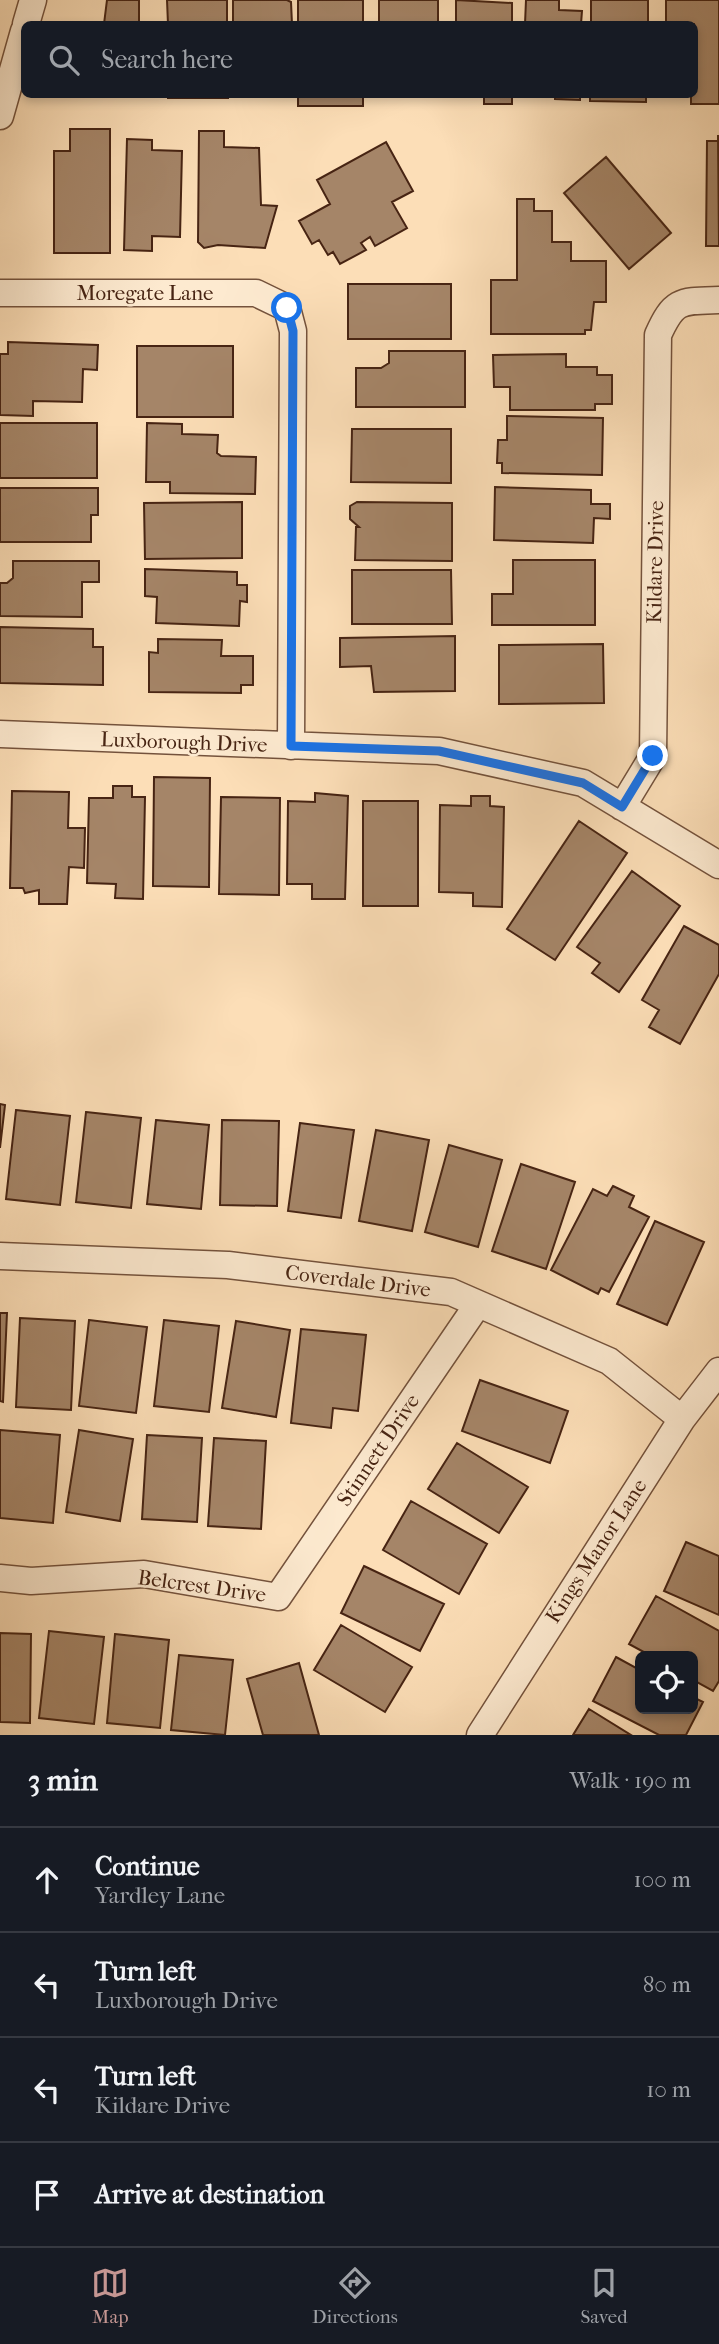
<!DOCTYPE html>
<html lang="en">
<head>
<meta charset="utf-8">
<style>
	body { margin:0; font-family:"IM FELL French Canon",serif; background:#242831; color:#f1f3f6 }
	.controls { position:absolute; right:21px; bottom:21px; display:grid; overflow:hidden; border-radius:10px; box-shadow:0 4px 10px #0003 }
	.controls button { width:63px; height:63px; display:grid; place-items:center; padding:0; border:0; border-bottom:2px solid #363941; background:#171b24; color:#f1f3f6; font:35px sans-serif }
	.stop { position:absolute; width:21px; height:21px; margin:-16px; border:5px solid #1a73e8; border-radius:50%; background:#fff }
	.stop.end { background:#1a73e8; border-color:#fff; box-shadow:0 2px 7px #0008 }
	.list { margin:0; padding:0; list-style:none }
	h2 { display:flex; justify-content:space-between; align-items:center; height:91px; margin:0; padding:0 28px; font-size:30px }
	h2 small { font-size:23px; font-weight:400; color:#9ea1a6 }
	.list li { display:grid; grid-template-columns:46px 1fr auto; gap:21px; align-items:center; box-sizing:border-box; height:105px; padding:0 28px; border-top:2px solid #363941 }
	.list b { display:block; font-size:26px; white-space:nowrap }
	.list p { margin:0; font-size:23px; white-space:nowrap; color:#9ea1a6 }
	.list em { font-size:23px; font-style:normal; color:#9ea1a6 }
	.icon { flex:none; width:38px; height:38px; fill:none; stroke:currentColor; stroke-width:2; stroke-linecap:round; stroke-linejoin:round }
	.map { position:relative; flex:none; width:719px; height:1735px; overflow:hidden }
	.search { position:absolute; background:#171b24; box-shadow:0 4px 10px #0003; left:21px; right:21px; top:21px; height:77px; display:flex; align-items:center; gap:18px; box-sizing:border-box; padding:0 24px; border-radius:10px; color:#9ea1a6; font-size:26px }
	.sheet { height:511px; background:#171b24 }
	nav { display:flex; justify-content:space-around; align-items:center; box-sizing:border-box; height:98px; border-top:2px solid #363941; background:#171b24; font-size:19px; color:#9ea1a6 }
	nav a { display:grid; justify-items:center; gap:4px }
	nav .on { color:#c59692 }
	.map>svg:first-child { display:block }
	.building { fill:#a58568; stroke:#472413; stroke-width:2 }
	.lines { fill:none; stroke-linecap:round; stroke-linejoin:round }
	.street-casing { stroke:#74523c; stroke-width:29 }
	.street { stroke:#fdead0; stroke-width:26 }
	.route { stroke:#1a73e8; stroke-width:9 }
	.labels { text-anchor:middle; stroke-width:5; stroke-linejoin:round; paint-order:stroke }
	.street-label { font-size:21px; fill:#472413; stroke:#fdead0 }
</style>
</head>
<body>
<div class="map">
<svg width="719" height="1735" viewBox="0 0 719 1735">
	<rect width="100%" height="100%" fill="#fcdeb7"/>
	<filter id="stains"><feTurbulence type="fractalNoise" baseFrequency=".00286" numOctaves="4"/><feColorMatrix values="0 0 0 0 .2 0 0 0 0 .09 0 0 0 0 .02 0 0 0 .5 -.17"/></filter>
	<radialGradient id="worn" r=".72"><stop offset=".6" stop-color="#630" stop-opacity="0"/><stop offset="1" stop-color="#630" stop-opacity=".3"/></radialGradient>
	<!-- building -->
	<path class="building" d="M107,0H139V24H145H104Z
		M167,0H227V24H168Z
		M233,0H287L291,2L292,24H233Z
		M298,0H363V24H298Z
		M379,0H438V24H379Z
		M456,0L512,3V24H456Z
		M526,0H559V10L582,11L581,24H525Z
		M591,0H648V24H591Z
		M666,0H719V104H691V94H694V24H666Z
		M168,94H228V98H168Z
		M298,94H363V106H298Z
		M484,94H512V104H484Z
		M555,94H580V100L555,99Z
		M590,94H646V102L590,101Z
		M70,129H110V253H54V151H70Z
		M199,131H224V147L259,148L261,205L277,206L265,248L218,245L204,248L198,242Z
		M718,135L719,246H706L707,141H718Z
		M127,139L152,140V150L182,151L180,237L152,236V251L124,250Z
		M386,142L413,191L392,202L407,228L375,246L370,237L361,243L366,250L340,264L333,252L328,255L319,240L312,244L299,221L330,204L317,180Z
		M606,157L671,233L629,269L564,193Z
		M517,199H534V211H552V242H571V261H606V302H594L591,330H585V334H491V280H517Z
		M348,284H451V339H348Z
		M8,342L98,345L97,370L83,369L82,402L33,401V416L0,415V354H8Z
		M137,346H233V417H137Z
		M389,351H465V407H356V368H381L389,363Z
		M566,354V367H597V375H612V404H595V410H510V387H494L493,355Z
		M507,416L603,418L602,475L502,473V463H497L498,440H507Z
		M0,423H97V478H0Z
		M147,423L182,424V434L218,435L217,453L221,456L256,457L255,494L170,493V482H146Z
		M352,429H451V483L351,482Z
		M495,487L591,490V504H610V519L594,518L593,543L494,540Z
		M0,488H98V515H91V542H0Z
		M242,502V558L145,559L144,503Z
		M357,502L452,503V561L355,560L356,527H359L350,519V506Z
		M513,560H595V625H492V594H513Z
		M13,561H99V582H82V617L0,616V583H7L13,578Z
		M145,569L237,572V585H247V602L240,601L239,626L156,623L157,597L145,596Z
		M352,570H451L452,624H352Z
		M0,627L93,629V647H103V685L0,683Z
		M455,636V691L374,692L371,666L340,667V638Z
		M158,639L222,640L221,656H253V685H241V693L149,692V652L158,653Z
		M603,644L604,703L499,704V645Z
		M154,777L210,778L209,887L153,886Z
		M113,786H132V797H145L143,899L115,898L116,884L87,883L89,798H113Z
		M12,791L69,792L68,828H85L84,868L69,867L67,904H39V890L25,893L23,888H10Z
		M315,793L348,796L345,899H312V884H287L288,801L315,802Z
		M471,796H490V806L504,807L502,907L473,906V893L439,892L440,805L471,806Z
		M221,797L280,798L279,895L219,894Z
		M363,801H418V906H363Z
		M579,821L627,853L555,960L507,929Z
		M632,871L680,906L619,992L592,973L600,963L577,947Z
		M684,926L719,945V974L680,1044L649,1027L659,1010L642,1000Z
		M0,1104L5,1105L0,1148Z
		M16,1110L70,1116L60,1205L6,1199Z
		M86,1112L141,1118L131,1208L76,1202Z
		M156,1120L209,1125L201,1209L147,1204Z
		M222,1120L279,1121L277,1206L220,1205Z
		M300,1123L354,1130L341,1218L288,1211Z
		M376,1130L429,1140L412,1231L359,1221Z
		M449,1145L502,1160L478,1247L425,1232Z
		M521,1164L575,1182L546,1269L492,1251Z
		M613,1186L634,1196L629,1207L649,1217L609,1292L601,1288L598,1294L551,1270L593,1189L607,1196Z
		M655,1221L704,1242L667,1325L617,1304Z
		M0,1313H7L3,1402L0,1401Z
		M20,1318L75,1321L71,1410L16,1407Z
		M89,1320L147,1327L136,1413L79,1406Z
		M164,1320L219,1326L209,1412L154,1406Z
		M236,1321L290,1330L276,1417L222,1408Z
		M301,1329L366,1335L358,1411L333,1408L331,1428L291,1423Z
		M480,1380L568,1411L550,1463L462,1431Z
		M0,1430L60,1435L53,1523L0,1518Z
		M79,1430L133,1439L120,1521L66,1512Z
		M147,1435L202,1438L197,1522L142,1519Z
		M214,1438L266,1441L261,1529L208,1526Z
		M457,1443L528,1487L499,1533L428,1489Z
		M411,1501L487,1544L459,1594L383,1550Z
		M686,1542L719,1556V1615L664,1591Z
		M364,1566L444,1604L420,1651L341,1613Z
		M656,1596L719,1631V1681L713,1691L693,1680V1656H651L629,1644Z
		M341,1625L412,1667L385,1712L314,1670Z
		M49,1631L104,1637L94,1724L39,1718Z
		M0,1633L31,1634L30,1723L0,1722Z
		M115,1634L169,1640L160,1728L107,1723Z
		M179,1655L233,1660L225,1735L171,1730Z
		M616,1657L640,1670V1709H693V1697L703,1702L686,1735H659L593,1701Z
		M299,1663L319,1735H263L247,1679Z
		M589,1709L631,1735H573Z"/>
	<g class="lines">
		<defs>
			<path id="street" d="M26,24L33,0
				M0,116L24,31
				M0,293H256L287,308L293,331L291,746
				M0,734L439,751L583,783L719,865
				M622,807L653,756L658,335C674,299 681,301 719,300
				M0,1256L228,1265L451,1292L609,1361L682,1419
				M0,1578L31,1581L144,1574L278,1597L478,1304
				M480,1735L682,1419L719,1371"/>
		</defs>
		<!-- street casing -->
		<use href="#street" class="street-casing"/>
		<!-- street -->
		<use href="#street" class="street"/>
	</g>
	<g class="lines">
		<!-- route -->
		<path class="route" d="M287,308L293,331L291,746L439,751L583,783L622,807L653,756"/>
	</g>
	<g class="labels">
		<!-- street labels -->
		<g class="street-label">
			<text x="145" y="300">Moregate Lane</text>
			<text transform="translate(655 562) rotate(-89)" y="7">Kildare Drive</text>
			<text transform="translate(184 742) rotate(2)" y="7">Luxborough Drive</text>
			<text transform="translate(358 1281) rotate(7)" y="7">Coverdale Drive</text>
			<text transform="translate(378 1450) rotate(-56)" y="7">Stinnett Drive</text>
			<text transform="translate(596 1551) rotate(-57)" y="7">Kings Manor Lane</text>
			<text transform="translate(202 1586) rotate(8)" y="7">Belcrest Drive</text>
		</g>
	</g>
	<rect width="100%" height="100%" filter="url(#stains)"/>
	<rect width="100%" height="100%" fill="url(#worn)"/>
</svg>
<div class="controls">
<button><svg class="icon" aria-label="locate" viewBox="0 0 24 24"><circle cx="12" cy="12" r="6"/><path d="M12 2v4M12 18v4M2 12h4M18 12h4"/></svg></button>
</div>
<div class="stop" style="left:287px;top:308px"></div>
<div class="stop end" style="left:653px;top:756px"></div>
<div class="search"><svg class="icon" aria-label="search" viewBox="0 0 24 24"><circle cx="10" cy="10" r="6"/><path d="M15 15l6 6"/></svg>Search here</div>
</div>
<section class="sheet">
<h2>3 min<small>Walk · 190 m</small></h2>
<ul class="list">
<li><svg class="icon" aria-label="ahead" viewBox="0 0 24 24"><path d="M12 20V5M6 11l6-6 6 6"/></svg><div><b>Continue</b><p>Yardley Lane</p></div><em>100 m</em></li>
<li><svg class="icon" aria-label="left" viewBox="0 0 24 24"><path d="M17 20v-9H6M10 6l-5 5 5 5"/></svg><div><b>Turn left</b><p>Luxborough Drive</p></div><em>80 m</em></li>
<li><svg class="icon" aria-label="left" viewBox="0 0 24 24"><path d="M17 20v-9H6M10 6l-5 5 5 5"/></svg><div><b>Turn left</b><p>Kildare Drive</p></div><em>10 m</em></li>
<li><svg class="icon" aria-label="arrive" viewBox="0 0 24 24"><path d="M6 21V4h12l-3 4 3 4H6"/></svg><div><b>Arrive at destination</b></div></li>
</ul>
</section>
<nav>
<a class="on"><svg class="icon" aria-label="map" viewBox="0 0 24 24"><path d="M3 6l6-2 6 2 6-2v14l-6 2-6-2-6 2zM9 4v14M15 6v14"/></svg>Map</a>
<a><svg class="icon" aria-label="directions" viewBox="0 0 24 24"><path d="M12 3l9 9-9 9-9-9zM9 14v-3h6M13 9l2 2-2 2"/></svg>Directions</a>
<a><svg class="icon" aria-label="saved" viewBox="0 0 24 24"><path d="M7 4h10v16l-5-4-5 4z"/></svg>Saved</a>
</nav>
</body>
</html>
